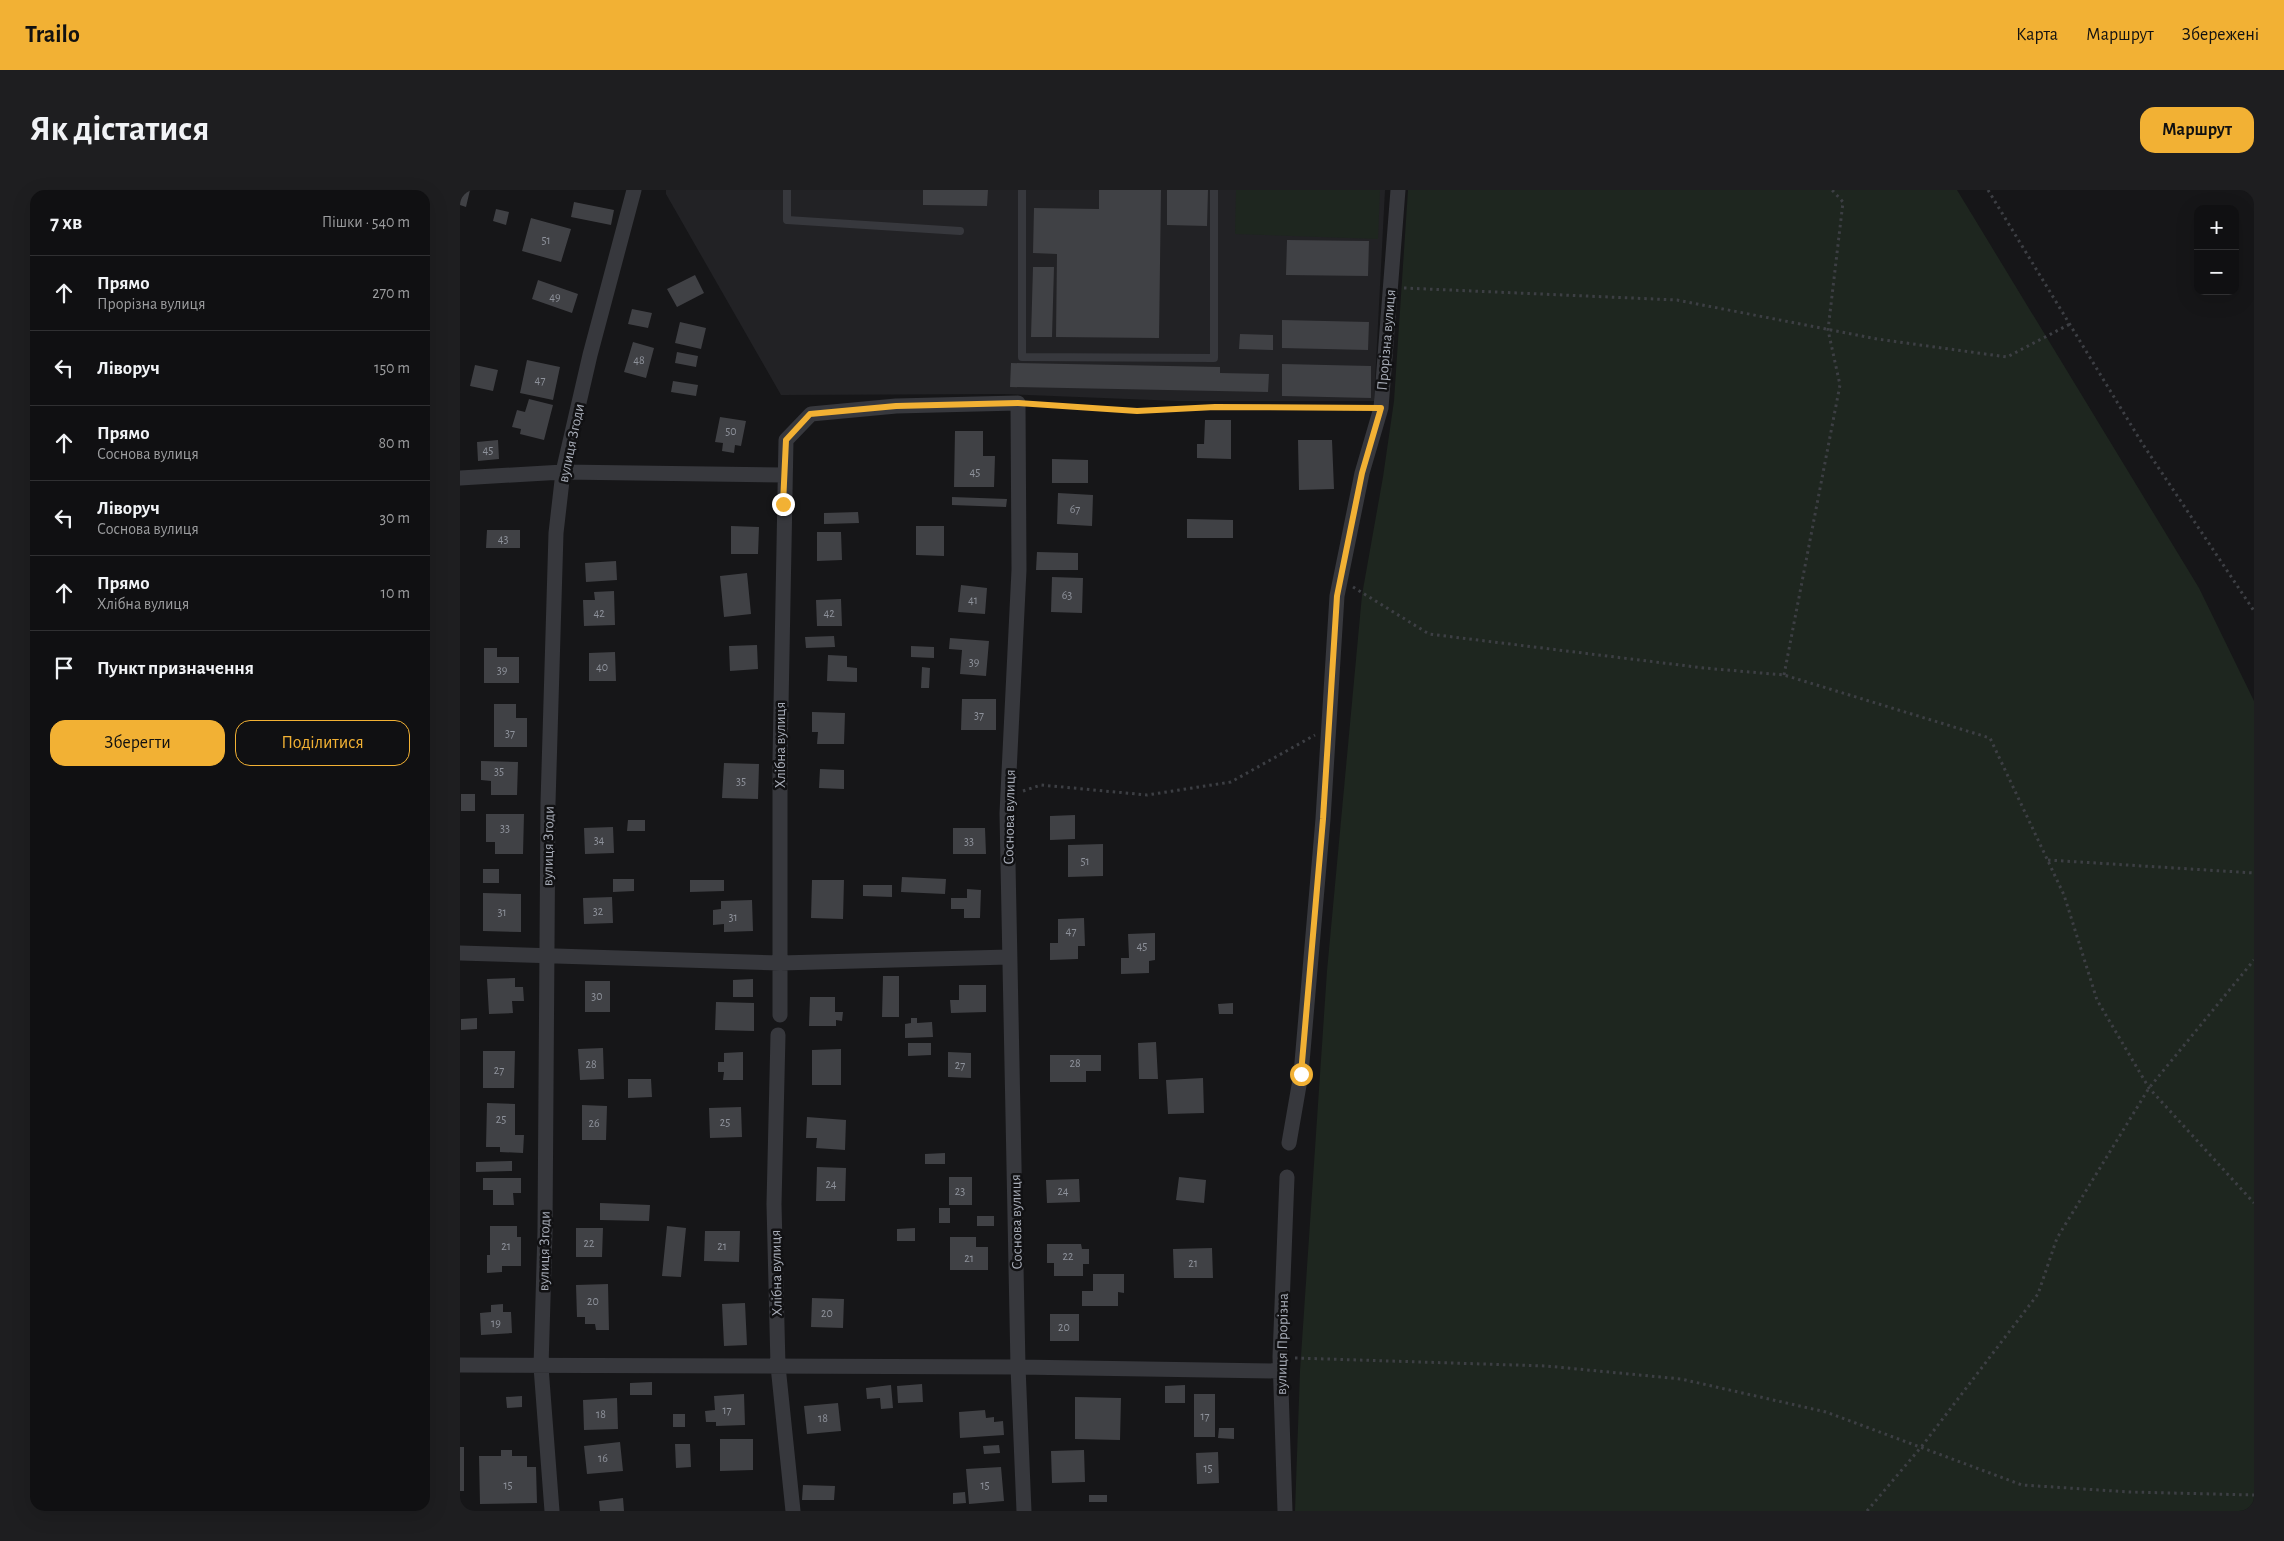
<!DOCTYPE html>
<html lang="uk">
<head>
<meta charset="utf-8">
<style>
	body { margin:0; font-family:"Alegreya Sans",sans-serif; background:#1e1e20; color:#f1f3f6 }
	.controls { position:absolute; right:15px; top:15px; display:grid; overflow:hidden; border-radius:10px; box-shadow:0 5px 20px #0002 }
	.controls button { width:45px; height:45px; display:grid; place-items:center; padding:0; border:0; border-bottom:1px solid #303032; background:#101012; color:#f1f3f6; font:25px sans-serif }
	.stop { position:absolute; width:15px; height:15px; margin:-11px; border:4px solid #f2b134; border-radius:50%; background:#fff }
	.stop.end { background:#f2b134; border-color:#fff; box-shadow:0 1px 5px #0008 }
	.list { margin:0; padding:0; list-style:none }
	h2 { display:flex; justify-content:space-between; align-items:center; height:65px; margin:0; padding:0 20px; font-size:21px }
	h2 small { font-size:16px; font-weight:400; color:#9c9d9f }
	.list li { display:grid; grid-template-columns:32px 1fr auto; gap:15px; align-items:center; box-sizing:border-box; height:75px; padding:0 20px; border-top:1px solid #303032 }
	.list b { display:block; font-size:19px; white-space:nowrap }
	.list p { margin:0; font-size:16px; white-space:nowrap; color:#9c9d9f }
	.list em { font-size:16px; font-style:normal; color:#9c9d9f }
	.actions { display:flex; gap:10px; padding:15px 20px }
	.actions a { flex:1; padding:11px 0; border:1px solid #f2b134; border-radius:15px; text-align:center; font-size:18px; color:#f2b134 }
	.actions .main { background:#f2b134; color:#111 }
	.icon { flex:none; width:28px; height:28px; fill:none; stroke:currentColor; stroke-width:2; stroke-linecap:round; stroke-linejoin:round }
	.map { position:relative; flex:none; width:1794px; height:1321px; overflow:hidden; border-radius:15px }
	header { display:flex; align-items:center; gap:30px; box-sizing:border-box; height:70px; padding:0 25px; background:#f2b134; color:#111 }
	header strong { font-size:24px }
	nav { display:flex; gap:28px; margin-inline-start:auto; font-size:18px }
	.intro { display:flex; align-items:center; justify-content:space-between; box-sizing:border-box; height:120px; padding:0 30px }
	h1 { margin:0; font-size:35px }
	.button { padding:12px 22px; border-radius:15px; background:#f2b134; color:#111; font-size:18px; font-weight:700 }
	main { display:flex; gap:30px; padding:0 30px }
	aside { flex:1; background:#101012; border-radius:15px; box-shadow:0 5px 20px #0002 }
	.map>svg:first-child { display:block }
	.built { fill:#222225 }
	.green { fill:#1e261f }
	.building { fill:#404145 }
	.lines { fill:none; stroke-linecap:round; stroke-linejoin:round }
	.path { stroke:#3d3f44; stroke-width:3; stroke-dasharray:2.5 4; stroke-linecap:butt }
	.lane { stroke:#37383d; stroke-width:8 }
	.street { stroke:#37383d; stroke-width:15 }
	.route { stroke:#f2b134; stroke-width:6 }
	.labels { text-anchor:middle; stroke-width:5; stroke-linejoin:round; paint-order:stroke }
	.number-label { font-size:12px; fill:#8e929b }
	.street-label { font-size:15px; fill:#a8adb8; stroke:#111113 }
</style>
</head>
<body>
<header>
<strong>Trailo</strong>
<nav><a>Карта</a><a>Маршрут</a><a>Збережені</a></nav>
</header>
<div class="intro"><h1>Як дістатися</h1><a class="button">Маршрут</a></div>
<main>
<aside>
<h2>7 хв<small>Пішки · 540 m</small></h2>
<ul class="list">
<li><svg class="icon" aria-label="ahead" viewBox="0 0 24 24"><path d="M12 20V5M6 11l6-6 6 6"/></svg><div><b>Прямо</b><p>Прорізна вулиця</p></div><em>270 m</em></li>
<li><svg class="icon" aria-label="left" viewBox="0 0 24 24"><path d="M17 20v-9H6M10 6l-5 5 5 5"/></svg><div><b>Ліворуч</b></div><em>150 m</em></li>
<li><svg class="icon" aria-label="ahead" viewBox="0 0 24 24"><path d="M12 20V5M6 11l6-6 6 6"/></svg><div><b>Прямо</b><p>Соснова вулиця</p></div><em>80 m</em></li>
<li><svg class="icon" aria-label="left" viewBox="0 0 24 24"><path d="M17 20v-9H6M10 6l-5 5 5 5"/></svg><div><b>Ліворуч</b><p>Соснова вулиця</p></div><em>30 m</em></li>
<li><svg class="icon" aria-label="ahead" viewBox="0 0 24 24"><path d="M12 20V5M6 11l6-6 6 6"/></svg><div><b>Прямо</b><p>Хлібна вулиця</p></div><em>10 m</em></li>
<li><svg class="icon" aria-label="arrive" viewBox="0 0 24 24"><path d="M6 21V4h12l-3 4 3 4H6"/></svg><div><b>Пункт призначення</b></div></li>
</ul>
<div class="actions"><a class="main">Зберегти</a><a>Поділитися</a></div>
</aside>
<div class="map">
<svg width="1794" height="1321" viewBox="0 0 1794 1321">
	<rect width="100%" height="100%" fill="#161618"/>
	<!-- built -->
	<path class="built" d="M206,0H925L914,211H718L543,204L321,205L206,4Z"/>
	<!-- green -->
	<path class="green" d="M776,0H920L918,49L775,44Z
		M948,0H1497L1739,398L1794,511V1321H835L840,1181L867,781L902,405L923,287L934,211Z"/>
	<!-- building -->
	<path class="building" d="M0,0H10L6,17L0,15Z
		M463,0H528L527,16L463,15Z
		M639,0H701L699,148L596,147L597,64L573,63L574,18L639,19Z
		M707,0H748L747,36L707,35Z
		M114,12L154,20L151,35L111,27Z
		M36,19L49,22L46,35L33,31Z
		M71,28L111,39L101,72L62,61Z
		M827,50L909,51L908,86L826,85Z
		M573,77H594L592,147H571Z
		M235,85L244,103L217,117L207,99Z
		M78,90L118,104L112,123L72,109Z
		M172,119L192,123L188,138L168,134Z
		M822,130L909,132L908,160L822,158Z
		M220,132L246,138L241,159L215,153Z
		M780,144L813,145V160L779,159Z
		M173,152L194,158L186,188L164,182Z
		M217,162L238,166L236,177L215,173Z
		M67,170L100,177L93,210L60,203Z
		M551,173L760,177V183L809,184L808,202L550,197Z
		M822,174L911,176V208L822,206Z
		M15,175L38,180L33,201L10,196Z
		M213,191L238,195L236,206L211,202Z
		M69,209L93,215L84,250L60,244L61,239L52,237L57,220L65,222Z
		M260,227L286,231L281,256L275,255L274,263L262,261L263,253L255,252Z
		M745,230H771V269L737,268V254H744Z
		M495,241H523V266H535L534,297H494Z
		M38,250L39,269L18,271L17,252Z
		M838,250H872L874,299L839,300Z
		M592,269L628,270V293H592Z
		M598,303L633,305L632,336L597,334Z
		M492,307L547,309L546,317L492,315Z
		M398,322L399,333L364,334V323Z
		M727,329L773,330V348H727Z
		M271,336L299,337L298,364H271Z
		M456,336H484V366L456,365Z
		M27,340H60V358H26Z
		M357,342H381L382,370L357,371Z
		M577,362L618,363V380H576Z
		M156,371L157,390L126,392L125,373Z
		M287,383L291,424L264,427L260,386Z
		M592,387L623,388L622,423L591,422Z
		M501,395L527,398L525,424L498,422Z
		M154,401L155,435L124,436L123,410H135L134,402Z
		M381,409L382,436H357L356,410Z
		M374,446L375,457L346,458L345,447Z
		M490,448L529,451L526,486L500,484L502,460L489,459Z
		M297,455L298,479L270,481L269,456Z
		M451,456L474,457V468L451,467Z
		M24,458H37V467H59V493H24Z
		M155,462L156,491H129V463Z
		M368,465L387,466V477L397,478V492L367,491Z
		M462,477L470,478L469,498H461Z
		M502,509H536V540H501Z
		M34,514H56V528H67V557H34Z
		M352,522L385,523L384,554H357L358,542H352Z
		M21,571L58,572L57,605H31V591L21,590Z
		M264,573L299,574L298,609L262,608Z
		M360,579L384,580V599L359,598Z
		M1,604H15V621H1Z
		M26,624H64L63,664H35V652H26Z
		M615,625V649L590,650V626Z
		M168,630H185V641H167Z
		M153,637L154,663L125,664L124,638Z
		M493,638H525L526,664H493Z
		M643,654V686L608,687V655Z
		M23,679H39V693H23Z
		M442,687L486,689L485,704L441,702Z
		M153,689H174V701L153,702Z
		M230,690H264V701L230,702Z
		M352,690H384L383,729L351,728Z
		M403,695H432V707L403,706Z
		M507,699L521,700L520,728H504V719H491V708H507Z
		M23,703L61,704V742L23,741Z
		M152,707L153,733L124,734L123,708Z
		M292,710L293,741L264,742V734L253,735V720L261,719V711Z
		M624,728L625,756H618V769L590,770V753H598V729Z
		M695,743V770L689,771V783L661,784V768H669L668,744Z
		M423,786H439V827H422Z
		M55,788V797H63L64,811H52L53,823L29,824L27,789Z
		M293,789V807H273V790Z
		M125,791H150V822H125Z
		M499,795H526V822L491,823L490,810H499Z
		M350,807H375V822H383L382,831L376,830V836H349Z
		M256,812L294,813V841L255,840Z
		M773,813V824H759L758,814Z
		M17,828V839L1,840V829Z
		M451,828H457V833L472,832L473,847L445,848V834L451,833Z
		M696,852L698,889H679L678,853Z
		M448,853H471V865L448,866Z
		M143,858L144,889L120,890L118,859Z
		M381,859V895H352V860Z
		M23,861H55L54,898H23Z
		M283,862V890H263L264,882H258V872H264V863Z
		M488,862L511,863V888L488,887Z
		M590,865H641V881H626V892H590Z
		M743,888L744,923L708,924L706,890Z
		M168,889H191L192,907L168,908Z
		M27,913L55,914V945H64L63,963L40,962V957H26Z
		M122,915L147,916L146,950H122Z
		M281,917L282,947L250,948L249,918Z
		M347,927L386,930L385,960L356,958L357,948H346Z
		M485,963V974H465V964Z
		M52,971V981L16,982V972Z
		M357,977L386,978L385,1011H356Z
		M489,987H512V1015H489Z
		M719,987L746,990L744,1013L716,1010Z
		M23,988H61V1003H53L54,1015H33V1000H23Z
		M619,989L620,1012L587,1013L586,990Z
		M140,1013L190,1015L189,1031L140,1030Z
		M479,1018H490V1033H479Z
		M517,1026H534V1036H517Z
		M30,1036H57V1047H61V1076H42V1082L27,1083V1065H30Z
		M207,1036L226,1038L221,1087L202,1086Z
		M116,1038H143L142,1067H116Z
		M455,1038V1051H437V1039Z
		M245,1041H280L279,1072L244,1071Z
		M490,1047H516V1057H528V1080H490Z
		M587,1054H621L622,1059H629V1074H623V1086H594V1073H587Z
		M752,1058L753,1088H714L713,1059Z
		M633,1084H664V1103L658,1102V1116H622V1101H633Z
		M148,1094L149,1140H136L135,1134H125V1127H117L116,1095Z
		M352,1108L384,1109L383,1138L351,1137Z
		M285,1113L287,1155L264,1156L262,1114Z
		M43,1114V1122H51L52,1143L21,1145L20,1123L31,1122V1115Z
		M590,1124H619V1151H590Z
		M192,1192V1205H170V1193Z
		M462,1194L463,1212L438,1213L437,1196Z
		M431,1195L433,1218L421,1219L420,1208L407,1209L406,1198Z
		M725,1195V1213H705V1196Z
		M284,1204L285,1235L256,1236V1232H246L245,1221L255,1220L254,1206Z
		M734,1204H755V1247H734Z
		M62,1206V1217L47,1218L46,1207Z
		M615,1207L661,1208L660,1250L615,1249Z
		M157,1208L158,1239L124,1240L123,1210Z
		M378,1213L381,1241L347,1244L344,1216Z
		M525,1220L526,1228L534,1227V1232L543,1231L544,1245L500,1248L499,1222Z
		M213,1224H225V1237H213Z
		M759,1238H774V1249L758,1248Z
		M260,1249H293V1280L260,1281Z
		M160,1252L163,1281L127,1284L124,1256Z
		M215,1254H230L231,1277L216,1278Z
		M539,1255L540,1263L524,1264L523,1256Z
		M0,1257H4V1301H0Z
		M41,1260H52V1266H67V1277H76L77,1313L20,1314L19,1266H41Z
		M624,1260L625,1292L592,1293L591,1261Z
		M758,1262L759,1293L737,1294L736,1263Z
		M541,1277L544,1311L509,1314L506,1279Z
		M343,1295L375,1296L374,1310H342Z
		M505,1302L506,1313L493,1314V1303Z
		M629,1305H647V1312H629Z
		M163,1308L164,1321H140L139,1311Z"/>
	<g class="lines">
		<!-- path -->
		<path class="path" d="M1528,0L1682,253L1794,421
			M944,98L1217,110L1417,149L1547,167L1610,134
			M571,214L677,221L755,217L905,219
			M893,397L969,444L1244,478L1324,485L1530,548L1604,705L1637,810L1689,898L1794,1013
			M1324,485L1380,195L1368,140L1383,12L1372,0
			M563,601L581,595L687,605L771,592L855,545
			M1588,670L1794,683
			M835,1168L1086,1176L1221,1189L1366,1222L1562,1295L1670,1302L1794,1305
			M1407,1321L1462,1256L1578,1104L1597,1048L1689,898L1794,770"/>
		<!-- lane -->
		<path class="lane" d="M327,0V30L500,41
			M562,0V167L754,168V0"/>
		<!-- street -->
		<path class="street" d="M0,288L103,282L323,285
			M0,763L320,773L549,767
			M320,825V570L326,250L351,224L436,216L558,213L559,380L547,623L558,1177L564,1321
			M318,845L314,1014L318,1176L333,1321
			M829,953L841,884L863,629L877,406L902,283L921,218L938,0
			M0,1175L558,1177L820,1181
			M92,1321L81,1177L85,1041L88,613L96,343L103,282L130,165L174,0
			M825,1321L820,1167L827,987"/>
	</g>
	<g class="lines">
		<!-- route -->
		<path class="route" d="M323,314L326,250L350,224L436,216L558,213L677,221L755,217L921,218L902,283L877,406L863,629L841,884"/>
	</g>
	<g class="labels">
		<!-- number labels -->
		<g class="number-label">
			<text x="86" y="54">51</text>
			<text x="95" y="111">49</text>
			<text x="179" y="174">48</text>
			<text x="80" y="194">47</text>
			<text x="271" y="245">50</text>
			<text x="28" y="264">45</text>
			<text x="515" y="286">45</text>
			<text x="615" y="323">67</text>
			<text x="43" y="353">43</text>
			<text x="607" y="409">63</text>
			<text x="513" y="414">41</text>
			<text x="139" y="427">42</text>
			<text x="369" y="427">42</text>
			<text x="514" y="476">39</text>
			<text x="142" y="481">40</text>
			<text x="42" y="484">39</text>
			<text x="519" y="529">37</text>
			<text x="50" y="547">37</text>
			<text x="39" y="585">35</text>
			<text x="281" y="595">35</text>
			<text x="45" y="642">33</text>
			<text x="139" y="654">34</text>
			<text x="509" y="655">33</text>
			<text x="625" y="675">51</text>
			<text x="138" y="725">32</text>
			<text x="42" y="726">31</text>
			<text x="273" y="731">31</text>
			<text x="611" y="745">47</text>
			<text x="682" y="760">45</text>
			<text x="137" y="810">30</text>
			<text x="615" y="877">28</text>
			<text x="131" y="878">28</text>
			<text x="500" y="879">27</text>
			<text x="39" y="884">27</text>
			<text x="41" y="933">25</text>
			<text x="265" y="936">25</text>
			<text x="134" y="937">26</text>
			<text x="371" y="998">24</text>
			<text x="500" y="1005">23</text>
			<text x="603" y="1005">24</text>
			<text x="129" y="1057">22</text>
			<text x="46" y="1060">21</text>
			<text x="262" y="1060">21</text>
			<text x="608" y="1070">22</text>
			<text x="509" y="1072">21</text>
			<text x="733" y="1077">21</text>
			<text x="133" y="1115">20</text>
			<text x="367" y="1127">20</text>
			<text x="36" y="1137">19</text>
			<text x="604" y="1141">20</text>
			<text x="267" y="1224">17</text>
			<text x="141" y="1228">18</text>
			<text x="745" y="1230">17</text>
			<text x="363" y="1232">18</text>
			<text x="143" y="1272">16</text>
			<text x="748" y="1282">15</text>
			<text x="48" y="1299">15</text>
			<text x="525" y="1299">15</text>
		</g>
		<!-- street labels -->
		<g class="street-label">
			<text transform="translate(926 150) rotate(-85)" y="5">Прорізна вулиця</text>
			<text transform="translate(111 253) rotate(-78)" y="5">вулиця Згоди</text>
			<text transform="translate(320 555) rotate(-90)" y="5">Хлібна вулиця</text>
			<text transform="translate(549 627) rotate(-89)" y="5">Соснова вулиця</text>
			<text transform="translate(88 656) rotate(-89)" y="5">вулиця Згоди</text>
			<text transform="translate(556 1032) rotate(-91)" y="5">Соснова вулиця</text>
			<text transform="translate(84 1061) rotate(-89)" y="5">вулиця Згоди</text>
			<text transform="translate(316 1083) rotate(-91)" y="5">Хлібна вулиця</text>
			<text transform="translate(822 1154) rotate(-89)" y="5">вулиця Прорізна</text>
		</g>
	</g>
</svg>
<div class="controls">
<button>+</button>
<button>−</button>
</div>
<div class="stop" style="left:841px;top:884px"></div>
<div class="stop end" style="left:323px;top:314px"></div>
</div>
</main>
</body>
</html>
